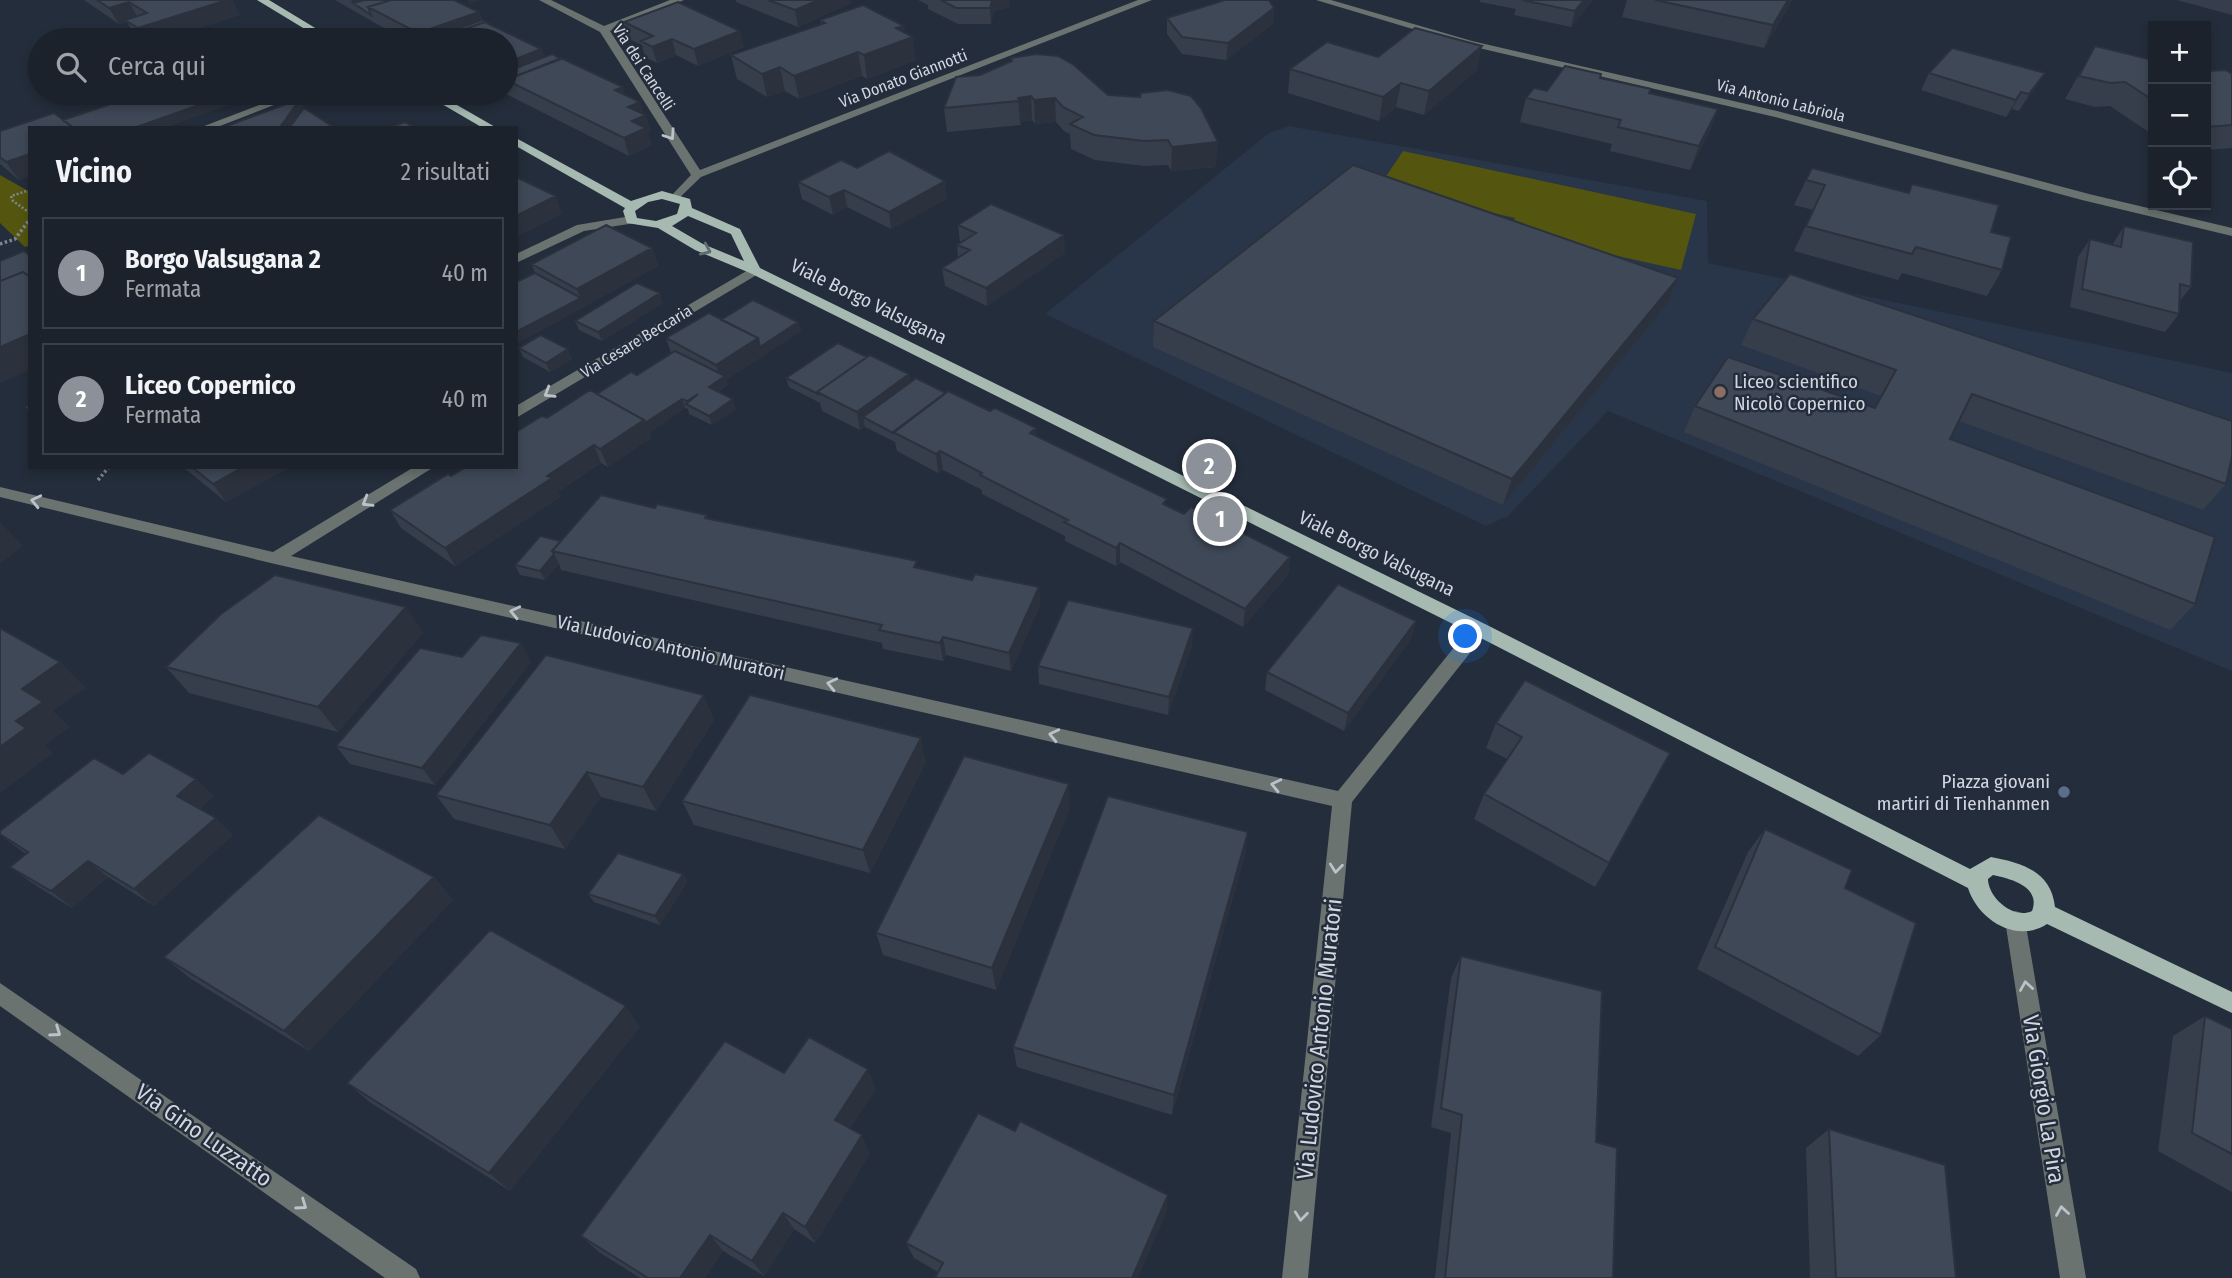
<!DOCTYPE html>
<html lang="it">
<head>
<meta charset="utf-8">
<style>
	body { margin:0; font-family:"Fira Sans Condensed",sans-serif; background:#282f38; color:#f1f3f6 }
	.controls { position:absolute; right:21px; top:21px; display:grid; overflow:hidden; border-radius:0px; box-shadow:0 4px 10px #0003 }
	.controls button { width:63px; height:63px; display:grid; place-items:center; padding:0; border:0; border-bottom:2px solid #393f48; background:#1b222c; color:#f1f3f6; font:35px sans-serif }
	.you { position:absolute; left:1466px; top:637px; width:24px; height:24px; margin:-18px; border:5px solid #fff; border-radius:50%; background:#1a73e8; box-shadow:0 0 0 10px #1a73e833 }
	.badge { display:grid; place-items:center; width:46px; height:46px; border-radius:50%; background:#8c9099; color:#fff; font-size:23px; font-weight:700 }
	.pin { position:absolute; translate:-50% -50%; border:4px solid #fff; box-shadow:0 2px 7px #0006 }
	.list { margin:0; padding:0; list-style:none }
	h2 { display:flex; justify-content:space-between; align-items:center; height:91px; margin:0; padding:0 28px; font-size:30px }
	h2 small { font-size:23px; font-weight:400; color:#a0a4a9 }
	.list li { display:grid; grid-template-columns:46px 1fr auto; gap:21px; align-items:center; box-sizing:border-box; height:112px; margin:0 14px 14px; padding:0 14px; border:2px solid #393f48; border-radius:0px }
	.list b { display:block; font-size:26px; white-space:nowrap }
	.list p { margin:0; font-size:23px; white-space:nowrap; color:#a0a4a9 }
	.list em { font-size:23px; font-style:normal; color:#a0a4a9 }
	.icon { flex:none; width:38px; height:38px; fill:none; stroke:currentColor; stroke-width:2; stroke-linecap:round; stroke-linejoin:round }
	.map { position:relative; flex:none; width:2232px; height:1278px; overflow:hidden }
	.search { position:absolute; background:#1b222c; box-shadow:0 4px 10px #0003; left:28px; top:28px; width:490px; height:77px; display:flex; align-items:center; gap:18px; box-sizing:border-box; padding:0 24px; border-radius:38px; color:#a0a4a9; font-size:26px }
	.panel { position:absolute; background:#1b222c; box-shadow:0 4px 10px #0003; left:28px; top:126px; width:490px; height:343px; border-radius:0px }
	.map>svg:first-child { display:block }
	.built { fill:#293549 }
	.green { fill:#54560f }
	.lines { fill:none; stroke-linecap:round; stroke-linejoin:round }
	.path-far1 { stroke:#808793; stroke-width:2.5; stroke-dasharray:2 2; stroke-linecap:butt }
	.path { stroke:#808793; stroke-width:3.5; stroke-dasharray:2.5 2.5; stroke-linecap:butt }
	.minor { fill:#6a7370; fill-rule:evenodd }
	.major { fill:#a6bab2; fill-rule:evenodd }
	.wall { fill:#363e4b }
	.shaded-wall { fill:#2c323d }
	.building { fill:#3f4857; stroke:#2c323d; stroke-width:2 }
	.oneway { stroke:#bcc2ca }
	.oneway2 { stroke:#5e6c71 }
	.education-dot { fill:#8d6e63; stroke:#242d3b; stroke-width:2.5 }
	.service-dot { fill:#5c6f8a; stroke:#242d3b; stroke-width:2.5 }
	.labels { text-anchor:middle; stroke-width:5; stroke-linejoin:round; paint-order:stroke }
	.far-street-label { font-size:16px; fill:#d1d6e0; stroke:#242d3b }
	.street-label { font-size:19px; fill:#d1d6e0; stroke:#242d3b }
	.poi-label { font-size:19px; fill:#d1d6e0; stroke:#242d3b; text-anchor:start }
	.near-street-label { font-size:23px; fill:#d1d6e0; stroke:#242d3b }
</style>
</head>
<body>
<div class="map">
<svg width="2232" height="1278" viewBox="0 0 2232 1278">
	<rect width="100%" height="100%" fill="#242d3b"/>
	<!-- built -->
	<path class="built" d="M1289,126L1707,201L1708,263L2232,373V671L1608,411L1508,516L1486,526L1045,314L1269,133Z"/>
	<!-- green -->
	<path class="green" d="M1403,151L1696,214L1681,270L1509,232L1515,218L1379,187Z
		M0,175L30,192V245L25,247L0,223Z"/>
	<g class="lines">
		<!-- path-far1 -->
		<path class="path-far1" d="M30,190L11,196L13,201L30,213"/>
		<!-- path -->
		<path class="path" d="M0,244L15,239L30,219
			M98,480L109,467"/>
		<!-- minor -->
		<path class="minor" d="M539,0H551L604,26L670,0H684L610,31L700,170L1138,0H1152L701,177L676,201L670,197L691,175L600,32Z
			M1316,0H1331L1472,41L1777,111L2089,194L2232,228V236L2082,200L1775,117L1466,45Z
			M291,93H305L215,128H199Z
			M631,216L635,217V223L584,231L516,263V254L577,225Z
			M755,266L761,270L760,273L516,418V406Z
			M414,467H434L291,556L1338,791L1473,624H1485L1488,629L1485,634L1352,802L1308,1278H1282L1332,806L275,564L0,497V487L273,552Z
			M2015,911L2022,913L2025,920L2086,1278H2060L2005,920L2008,913Z
			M0,983L416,1269L420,1278H385L0,1006Z"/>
		<!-- major -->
		<path class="major" d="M257,0H269L335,40H323Z
			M423,93H436L497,128H483Z
			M516,138L631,201L662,191L690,199L692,208L740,229L760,268L1485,624L1970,869L1991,857C2022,863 2051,871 2055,907L2232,992V1013L2047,924C2017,944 1978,920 1968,888L1473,634L750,273L695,250L658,228L627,223L623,211L625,208L516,146ZM662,199L680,204L677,214L656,221L637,218L635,211L648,202ZM688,216L731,234L744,261L703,244L672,226ZM1993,875C2012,879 2041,887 2032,911C2013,920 1988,897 1988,879Z"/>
	</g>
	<!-- wall -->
	<path class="wall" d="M84,0H232L240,15L160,40H141L135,36L127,22L119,24Z
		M335,0H454L479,12L482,20L541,49L544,57L625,95L643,113L651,132L648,133L651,145L629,156L504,93H506V40H407L375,23Z
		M736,0H851V3L798,27L736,2Z
		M918,0H1010V7L994,11L991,24H958L928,9V5Z
		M1480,0H1593L1571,27L1514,15L1516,9L1480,2Z
		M1627,0H1792L1789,7L1764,48L1622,17Z
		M2177,0H2232V15Z
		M1274,8L1273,24L1226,60L1182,54L1167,34V18Z
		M820,20L904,26V33L916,60L867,79L862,76L799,99L785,91L767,97L737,79L731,55L821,24Z
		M624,22L744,47L698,66L676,55L657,63L645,57L642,45L629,39Z
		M2095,46L2153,60V135L2110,106L2095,107L2065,99Z
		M1378,57L1477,70L1424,115L1396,107L1379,121L1288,93L1290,69Z
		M1011,58L1108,95L1216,167L1171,171L1168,165L1144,166L1095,160L1071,149L1070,134L1064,131L1056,122L1035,124L1032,120L1020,122L1021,125L947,132L944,108L980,75L1011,61Z
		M2206,71L2232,74V148L2206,150Z
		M1929,73L2035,89L2019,111L2012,109L2006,117L1921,90Z
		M1600,78L1651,89L1650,94L1718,109L1709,133L1690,170L1610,151L1612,144L1520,122L1526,98L1547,91Z
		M262,93L30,128V176L19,180L0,164V131L63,120Z
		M857,168L947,199L891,229L847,207L833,215L802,199L798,182Z
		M1806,180L1908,193L1912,184L1991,232L2002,270L1987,296L1902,273L1898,280L1794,251L1813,210L1794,205Z
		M958,225L1065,253L987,306L945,286L942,268L958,258L957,245L960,242Z
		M2124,226L2191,287L2179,302V314L2165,332L2070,307L2078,257L2090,239L2112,245Z
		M652,248L658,266L584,307L516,344V282L535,273L532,264Z
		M1790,274L2226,484L2203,510L1959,421L1950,439L2195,604L2170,630L1684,432L1695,406L1874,408L1881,396L1741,345L1753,319Z
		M1678,278L1668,303L1503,505L1153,347L1154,321Z
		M663,303L602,341L579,330L575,321Z
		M721,320L798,322L801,331L726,380L728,385L718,392L736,409L712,425L689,414L688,409L685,408L649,433L651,438L608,467L601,463L558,492L560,497L455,566L401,528L390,510L451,476L547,418L637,375L671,353L666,338Z
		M519,348L572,359L550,372L523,357Z
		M867,357L909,374L910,382L1037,436L1184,514L1290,557L1288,575L1243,627L1120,562L1116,566L1065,541V536L982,494V490L943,470L938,473L897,451L895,442L865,427L860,430L822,411L820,403L789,387L786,378Z
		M183,467H290L226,502Z
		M655,508L707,515L708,518L918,568L972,580L1039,587L1040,606L1011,671L946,655L943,661L883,649L882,643L561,570L559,564L545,580L520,575L515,565L561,541Z
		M406,607L423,633L338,732L189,693L166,667Z
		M1416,621L1411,639L1344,731L1265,690L1267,672Z
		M521,643L531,662L435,785L350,764L336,746L462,657Z
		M1192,646L1168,715L1039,684L1038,666Z
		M1525,680L1609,863L1595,887L1474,819L1484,794L1507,759L1486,748L1496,723Z
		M714,720L656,811L601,797L565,849L454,819L436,795Z
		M926,762L870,873L694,825L682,801Z
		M123,774L196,779L213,796L199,809L233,835L154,906L108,877L72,908L32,883L10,867L26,854L0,835Z
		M1070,808L996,990L883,955L876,933Z
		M1765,829L1845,888L1881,1035L1858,1056L1697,969L1748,852Z
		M1248,832L1245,855L1172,1115L1017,1067L1013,1047Z
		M683,874L687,882L660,925L594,902L588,894Z
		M434,877L453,900L309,1051L191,979L164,957Z
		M1461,956L1596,1142L1613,1278H1435L1451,1133L1431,1127L1451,978Z
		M2205,1016L2232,1029V1192L2158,1151L2173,1036Z
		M640,1027L510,1191L371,1103L347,1083Z
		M784,1073L876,1089L850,1128L870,1154L815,1243L794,1229L764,1276L723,1251L705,1278H640L599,1252L581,1236Z
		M1829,1129L1956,1278H1810L1806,1148Z
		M1167,1212L938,1272L914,1258L906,1243Z"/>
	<!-- shaded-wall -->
	<path class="shaded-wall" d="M227,0H232L240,15L160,40H145L138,28Z
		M351,0H390L353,3Z
		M468,0H483L469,4Z
		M819,0H851V3L798,27L795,10Z
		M992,0H1010V7L994,11L991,24L990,8Z
		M1584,0H1593L1571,27L1575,11Z
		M1788,0H1792L1789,7L1764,48L1773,25Z
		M129,2L138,18L125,20L127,22L119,24L109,8Z
		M1274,8L1273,24L1226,60L1228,43Z
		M479,12L485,29L452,40H421L418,33Z
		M904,26L905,40L913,37L916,60L867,79L864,55L896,28Z
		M740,31L744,47L698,66L694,49Z
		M672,39L676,55L657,63L652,47Z
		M1482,46L1477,70L1424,115L1429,91Z
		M541,49L547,66L506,80V82V63Z
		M858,52L862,76L799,99L794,76Z
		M780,67L785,91L767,97L762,74Z
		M2045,73L2035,89L2019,111L2029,94Z
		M1401,83L1396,107L1379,121L1383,97Z
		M623,87L628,104L615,90Z
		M2021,92L2012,109L2006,117L2016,100Z
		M233,93H262L165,128H134Z
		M1031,96L1032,120L1020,122L1018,98Z
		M1055,98L1056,122L1035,124L1034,100Z
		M300,99L308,116L300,128H282L281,126Z
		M640,102L644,116L646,115L651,132L648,133L651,145L629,156L624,138L628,107Z
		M1718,109L1709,133L1690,170L1699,146Z
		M1218,142L1216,167L1171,171L1172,147Z
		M30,154V176L19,180L6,162Z
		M945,181L947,199L891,229L889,212Z
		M844,190L847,207L833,215L829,197Z
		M556,196L562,214L516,237V216Z
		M1064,235L1065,253L987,306L986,288Z
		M652,248L658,266L584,307L516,344V332L581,298L577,289Z
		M1678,278L1668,303L1503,505L1512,479Z
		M660,293L663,303L602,341L598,332Z
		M798,322L801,331L763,356L760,347Z
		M30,334V370L0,383V347Z
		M758,338L763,356L726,380L728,385L711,396L709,387L720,379L716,365Z
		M568,349L572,359L550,372L546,363Z
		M909,374L912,392L863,417L865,427L860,430L857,412Z
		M682,399L685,408L649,433L651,438L608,467L600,449L644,420Z
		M733,399L736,409L712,425L709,416Z
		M1036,428L1038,446L1030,433Z
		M594,445L601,463L558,492L560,497L455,566L445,548L547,476Z
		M940,451L943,470L938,473L936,454Z
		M243,467H290L226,502L213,484Z
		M0,522L23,546L0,564Z
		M1120,543V562L1116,566V548Z
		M554,554L559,564L545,580L540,571Z
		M1290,557L1288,575L1243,627L1245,609Z
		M1039,587L1040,606L1011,671L1009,653Z
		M406,607L423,633L338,732L318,707Z
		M1416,621L1411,639L1344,731L1348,713Z
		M1193,628L1192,646L1168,715L1169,697Z
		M943,637L946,655L943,661L940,643Z
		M521,643L531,662L435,785L422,768Z
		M60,662L86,688L53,711L70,727L45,745L53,753L0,793V747L16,721L22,689Z
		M704,695L714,720L656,811L643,787Z
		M921,738L926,762L870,873L863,850Z
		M587,772L601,797L565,849L550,825Z
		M196,779L213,796L194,813L177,796Z
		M1069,784L1070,808L996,990L992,968Z
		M216,818L233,835L154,906L134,889Z
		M1248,832L1245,855L1172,1115L1174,1095Z
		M88,861L108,877L72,908L51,891Z
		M683,874L687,882L660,925L655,916Z
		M434,877L453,900L309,1051L284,1031Z
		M626,1006L640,1027L510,1191L489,1173Z
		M868,1069L876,1089L844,1138L835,1120Z
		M862,1135L870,1154L815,1243L805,1227Z
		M1168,1195L1167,1212L1138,1278H1132Z
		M783,1213L794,1229L764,1276L752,1261Z
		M710,1235L723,1251L705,1278H680Z"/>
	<!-- building -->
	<path class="building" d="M97,0H227L138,28L125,20L147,13L129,2L109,8Z
		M365,0H391L368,7L371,15L353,3Z
		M391,0H454L479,12L418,33L368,7Z
		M768,0H819L795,10Z
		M941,0H992L990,8H956Z
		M1225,0H1269L1274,8L1228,43L1182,37L1167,18Z
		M1522,0H1584L1575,11Z
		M1655,0H1788L1773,25Z
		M678,2L740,31L694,49L672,39L652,47L641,41L653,36L624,22Z
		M863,5L904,26L896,28L913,37L864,55L858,52L794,76L780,67L762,74L731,55L825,23L820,20Z
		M482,20L495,27L485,22L433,40H425Z
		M485,22L541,49L506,63V40H433Z
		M282,28L291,34L271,40H243Z
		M1415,28L1482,46L1429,91L1401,83L1383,97L1290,69L1327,42L1378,57Z
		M297,32L313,40H271Z
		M2095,46L2153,60V100L2125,82L2110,83L2079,76Z
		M1952,48L2045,73L2029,94L2021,92L2016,100L1929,73Z
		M552,54L561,59L506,80L509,88L506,87V72Z
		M1036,54L1058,56L1074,65L1108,95L1140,97L1141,93L1168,90L1191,96L1201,108L1218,142L1172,147L1168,140L1144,141L1094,135L1070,124L1083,117L1063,107L1055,98L1034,100L1031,96L1018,98L1019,101L944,108L956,77L980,75L1012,61L1011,58Z
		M561,58L623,87L615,90L640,102L628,107L646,115L632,121L646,128L624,138L506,80Z
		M1565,66L1601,74L1600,78L1651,89L1649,93L1718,109L1699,146L1618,127L1621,120L1526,98L1534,88L1547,91Z
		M2226,70L2232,74V125L2206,127V71Z
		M143,93H233L134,128H74L63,120Z
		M300,99L281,126L284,128H221Z
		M304,108L335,128H289Z
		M54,113L74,128H30V154L6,162L0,157V131Z
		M405,122L415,128H388Z
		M889,151L945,181L889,212L844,190L829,197L798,182L841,160L857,168Z
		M1353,165L1678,278L1512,479L1154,321Z
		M1812,168L1909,193L1912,184L1999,205L1991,232L2011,237L2002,270L1916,247L1912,254L1806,226L1825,185L1806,180Z
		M516,177L556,196L516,216Z
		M991,204L1064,235L986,288L942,268L970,250L957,245L976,233L958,225Z
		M606,225L652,248L577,289L532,264Z
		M2124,226L2193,242L2191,287L2180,284L2179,314L2082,289L2090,239L2121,247Z
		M24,251L30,256V277L23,272L0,281V261Z
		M23,272L30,277V334L0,347V281Z
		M535,273L581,298L516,332V282Z
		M1790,274L2232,421V457L2226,484L1972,394L1950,439L2215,537L2195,604L1695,406L1728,357L1875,408L1896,370L1753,319Z
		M637,283L660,293L598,332L575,321Z
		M753,300L798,322L760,347L758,338L721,320Z
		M709,313L758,338L716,365L666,338Z
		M541,335L568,349L546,363L519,348Z
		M838,343L867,357L817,392L818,394L786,378Z
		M675,351L725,376L709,387L733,399L709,416L686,404L698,394L687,401L682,399L645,423L644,420L597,394L631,372L637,375Z
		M870,355L909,374L857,412L817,392Z
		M916,378L946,393L893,433L863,417Z
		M590,390L644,420L600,449L594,445L547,476L552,478L445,548L390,510L448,474L451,476L466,467H516V432L542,416L547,418Z
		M948,391L990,411L995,408L1036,428L1030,433L1167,499L1163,504L1184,514L1191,507L1290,557L1245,609L1120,543L1116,548L1064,522L1068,520L980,475L982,473L940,451L936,454L893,432Z
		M30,405V412L25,407Z
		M192,467H243L213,484Z
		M601,495L655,508L657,504L707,515L705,518L917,561L914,567L972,580L975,574L1039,587L1009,653L943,637L940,643L879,630L882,625L552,551Z
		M540,536L561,541L552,551L554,554L540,571L515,565Z
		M275,575L406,607L318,707L166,667L221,614Z
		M1338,584L1416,621L1348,713L1267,672Z
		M1068,600L1193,628L1169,697L1038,666Z
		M0,628L60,662L22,689L43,702L16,721L26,728L0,747Z
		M481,635L521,643L422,768L336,746L420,648L462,657Z
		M546,655L704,695L643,787L587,772L550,825L436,795Z
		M1525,680L1670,753L1609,863L1484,794L1522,737L1496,723Z
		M750,695L921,738L863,850L682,801Z
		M149,753L196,779L177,796L216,818L134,889L88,861L51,891L10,867L28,852L0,834V831L94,758L123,774Z
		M964,756L1069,784L992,968L876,933Z
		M1108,796L1248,832L1174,1095L1013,1047Z
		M319,815L434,877L284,1031L164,957Z
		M1765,829L1852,870L1845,888L1916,923L1881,1035L1715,947Z
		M618,853L683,874L655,916L588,894Z
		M490,930L626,1006L489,1173L347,1083Z
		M1461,956L1602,991L1596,1142L1617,1148L1613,1278H1445L1462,1115L1441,1108Z
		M2205,1016L2232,1029V1154L2192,1133Z
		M809,1037L868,1069L835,1120L862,1135L805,1227L783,1213L752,1261L710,1235L680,1278H648L581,1236L725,1041L784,1073Z
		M978,1113L1015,1131L1020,1121L1168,1195L1132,1278H935L943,1263L906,1243Z
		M1829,1129L1945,1165L1956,1278H1836Z"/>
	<!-- one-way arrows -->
	<defs><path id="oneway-chevron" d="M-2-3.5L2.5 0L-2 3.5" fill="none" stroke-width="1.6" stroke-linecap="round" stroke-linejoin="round" transform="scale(1.75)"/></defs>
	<g class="oneway">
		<use href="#oneway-chevron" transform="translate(670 135) rotate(56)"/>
		<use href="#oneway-chevron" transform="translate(549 393) rotate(149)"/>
		<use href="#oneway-chevron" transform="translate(36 501) rotate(-167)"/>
		<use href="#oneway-chevron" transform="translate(367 502) rotate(149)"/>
		<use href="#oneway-chevron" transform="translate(515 612) rotate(-167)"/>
		<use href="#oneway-chevron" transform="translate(832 684) rotate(-167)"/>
		<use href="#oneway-chevron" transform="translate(1054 735) rotate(-167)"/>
		<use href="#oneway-chevron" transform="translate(1276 785) rotate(-167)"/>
		<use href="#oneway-chevron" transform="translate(1336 868) rotate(96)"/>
		<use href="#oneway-chevron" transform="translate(2026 986) rotate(-99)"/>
		<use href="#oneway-chevron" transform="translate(56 1032) rotate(35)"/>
		<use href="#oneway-chevron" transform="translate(302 1205) rotate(35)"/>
		<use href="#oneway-chevron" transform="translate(2062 1211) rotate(-99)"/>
		<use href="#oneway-chevron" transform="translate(1301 1216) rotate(96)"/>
	</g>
	<use class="oneway2" href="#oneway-chevron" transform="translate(706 250) rotate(24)"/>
	<!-- markers -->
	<circle class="education-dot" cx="1720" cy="392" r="7"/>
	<circle class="service-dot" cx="2064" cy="792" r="7"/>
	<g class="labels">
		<!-- far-street labels -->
		<g class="far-street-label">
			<text transform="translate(644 67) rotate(57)" y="6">Via dei Cancelli</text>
			<text transform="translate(903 78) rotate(-21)" y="6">Via Donato Giannotti</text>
			<text transform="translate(1781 100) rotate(14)" y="6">Via Antonio Labriola</text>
			<text transform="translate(636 341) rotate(-31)" y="6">Via Cesare Beccaria</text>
		</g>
		<!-- street labels -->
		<g class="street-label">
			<text transform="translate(869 301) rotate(26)" y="7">Viale Borgo Valsugana</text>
			<text transform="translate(1377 553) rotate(26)" y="7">Viale Borgo Valsugana</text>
			<text transform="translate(671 647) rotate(13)" y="7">Via Ludovico Antonio Muratori</text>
		</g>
		<!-- poi labels -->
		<g class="poi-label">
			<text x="1734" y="388">Liceo scientifico<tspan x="1734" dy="22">Nicolò Copernico</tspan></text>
			<text x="2050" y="788" text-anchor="end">Piazza giovani<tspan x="2050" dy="22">martiri di Tienhanmen</tspan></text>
		</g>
		<!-- near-street labels -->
		<g class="near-street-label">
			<text transform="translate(1319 1039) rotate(-84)" y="8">Via Ludovico Antonio Muratori</text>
			<text transform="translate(2044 1099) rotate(81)" y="8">Via Giorgio La Pira</text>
			<text transform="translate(204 1135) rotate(35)" y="8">Via Gino Luzzatto</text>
		</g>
	</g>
</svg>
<div class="controls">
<button>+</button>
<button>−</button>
<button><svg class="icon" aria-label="locate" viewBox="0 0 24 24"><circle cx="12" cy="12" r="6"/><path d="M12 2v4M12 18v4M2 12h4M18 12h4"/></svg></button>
</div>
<div class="you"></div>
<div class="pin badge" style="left:1220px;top:519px">1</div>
<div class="pin badge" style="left:1209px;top:466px">2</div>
<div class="search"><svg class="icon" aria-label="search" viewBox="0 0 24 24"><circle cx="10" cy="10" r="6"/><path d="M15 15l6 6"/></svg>Cerca qui</div>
<section class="panel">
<h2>Vicino<small>2 risultati</small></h2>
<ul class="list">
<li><span class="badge">1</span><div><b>Borgo Valsugana 2</b><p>Fermata</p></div><em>40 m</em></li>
<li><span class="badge">2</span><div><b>Liceo Copernico</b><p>Fermata</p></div><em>40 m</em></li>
</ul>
</section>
</div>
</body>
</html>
